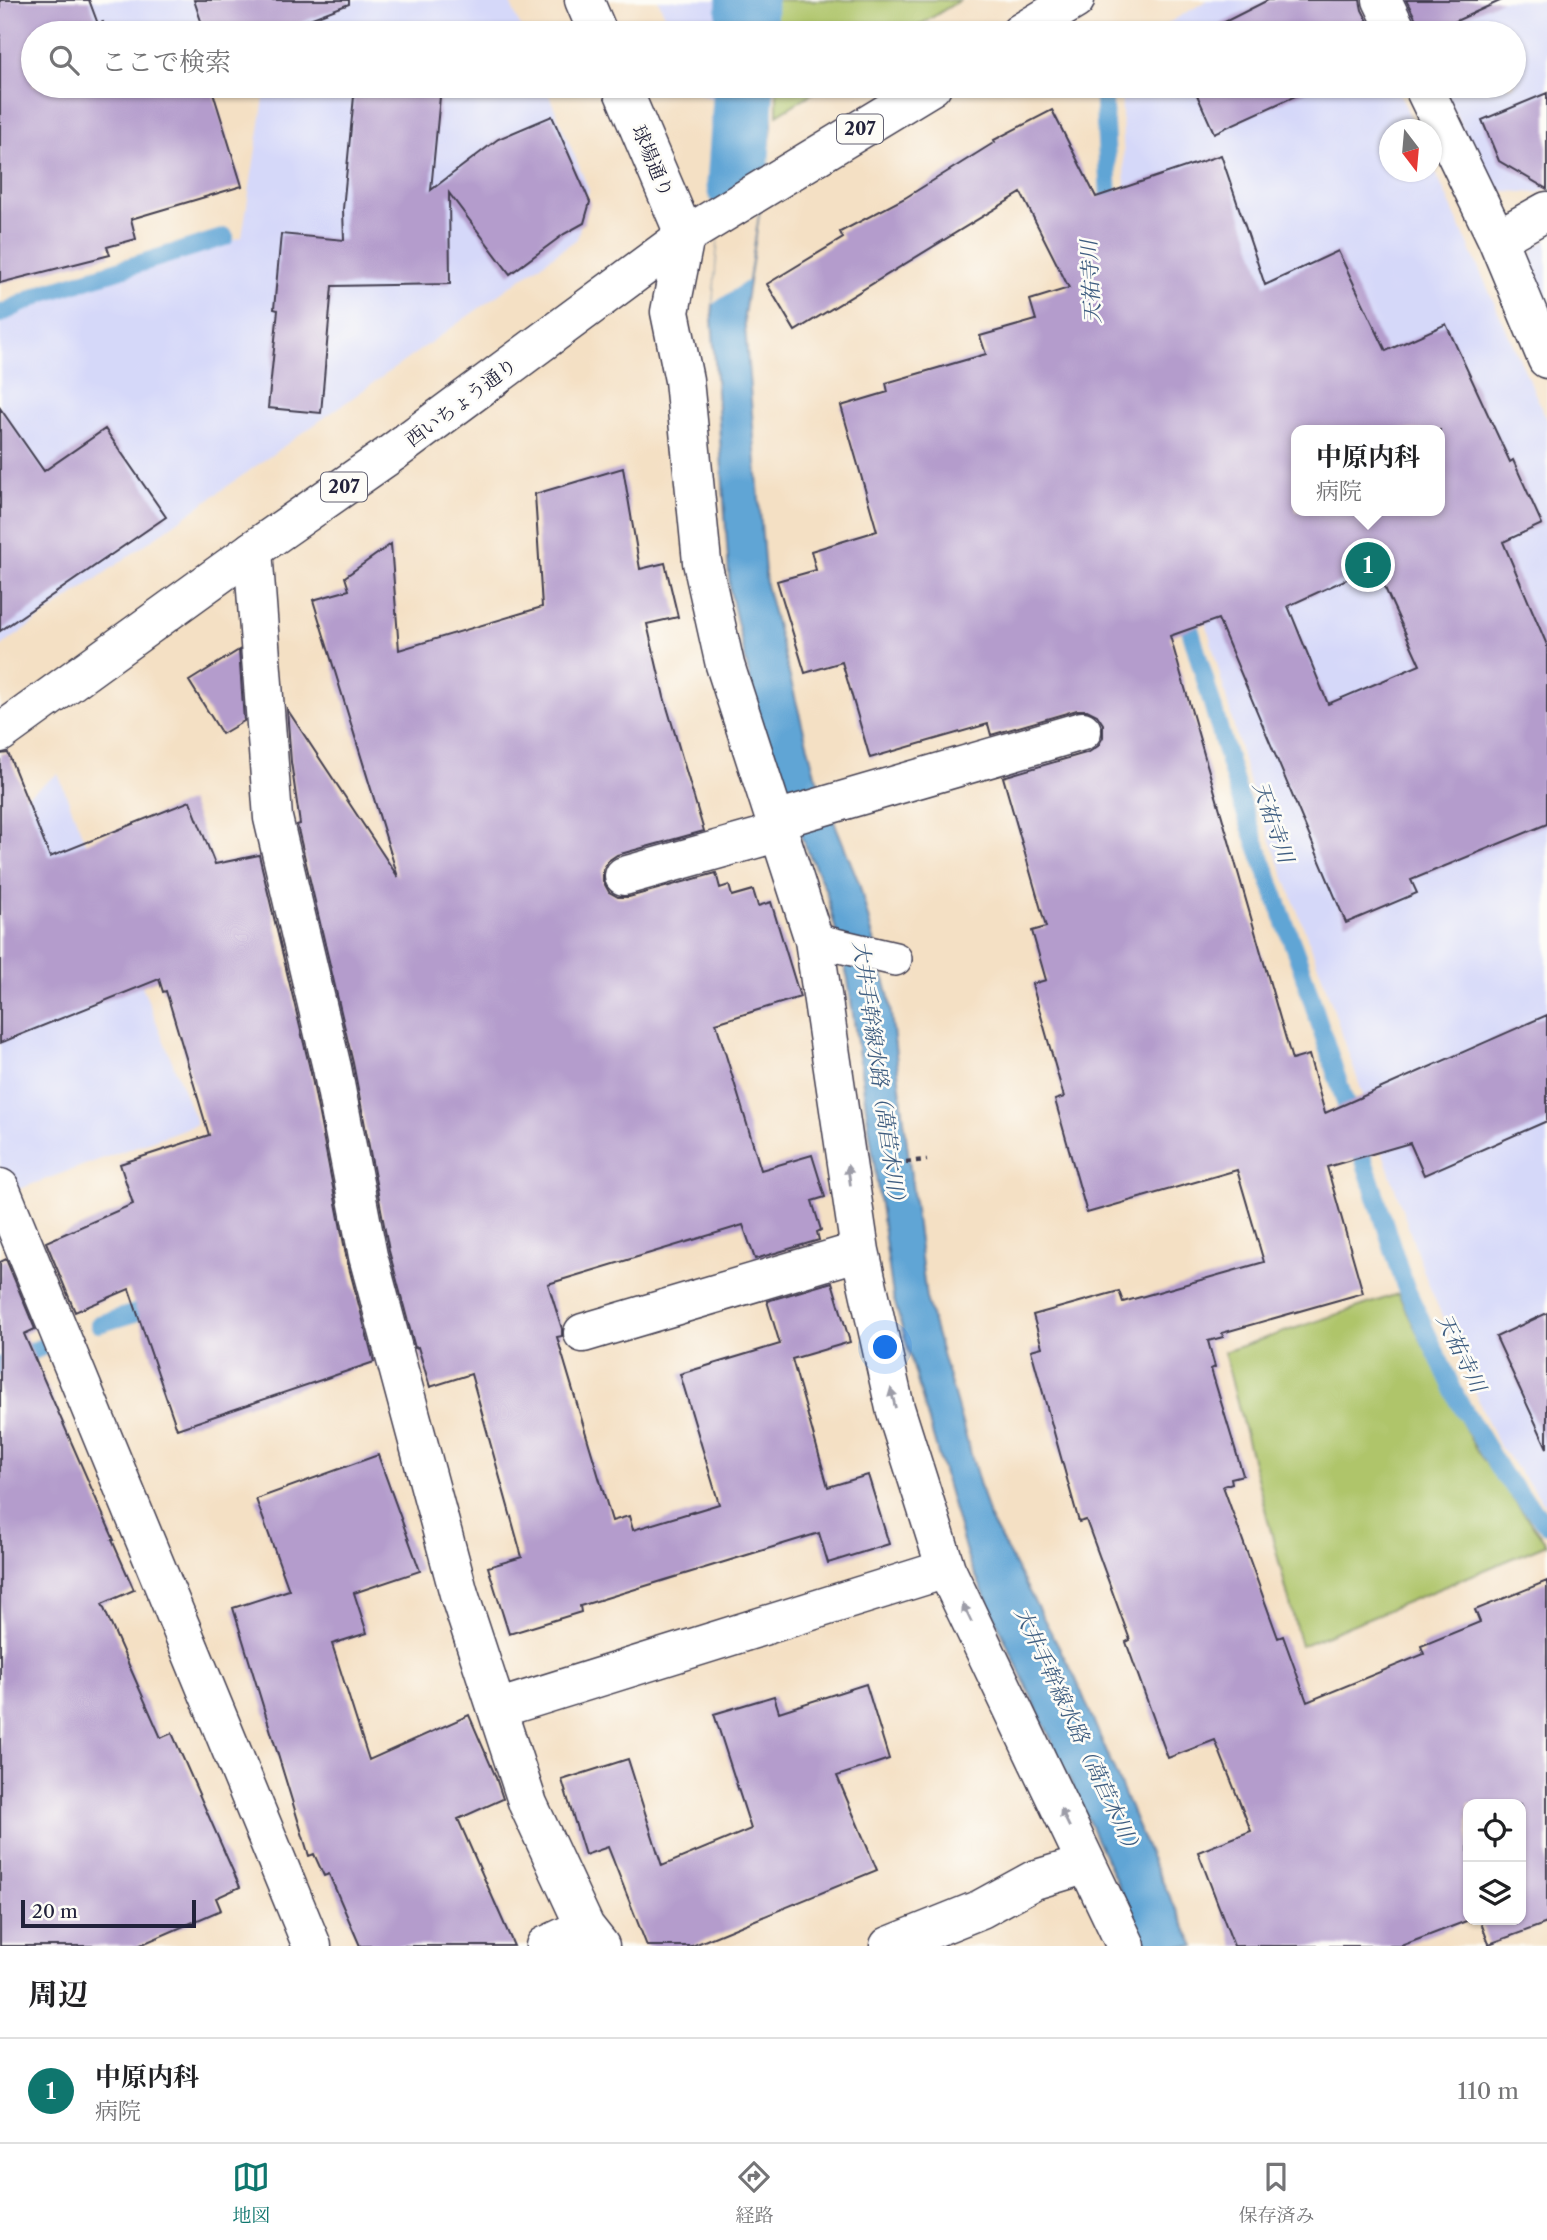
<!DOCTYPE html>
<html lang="ja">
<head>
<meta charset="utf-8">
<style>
	body { margin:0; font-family:"Libre Caslon Text","Noto Serif JP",serif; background:#f6f6f6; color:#202124 }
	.controls { position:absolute; right:21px; bottom:21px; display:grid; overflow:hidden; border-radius:14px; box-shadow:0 2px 5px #0004 }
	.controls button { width:63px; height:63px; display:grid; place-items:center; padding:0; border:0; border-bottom:2px solid #e0e0e0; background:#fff; color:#202124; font:35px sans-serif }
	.compass { position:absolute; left:1379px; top:119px; width:63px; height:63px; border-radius:50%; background:#fff; box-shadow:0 2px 5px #0004; rotate:164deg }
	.scale { position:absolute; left:21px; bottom:18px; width:175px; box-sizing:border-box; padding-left:7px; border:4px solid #22223b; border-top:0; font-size:19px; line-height:24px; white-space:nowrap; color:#22223b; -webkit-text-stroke:5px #fdfcf7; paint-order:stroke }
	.you { position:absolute; left:886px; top:1348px; width:24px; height:24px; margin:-18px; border:5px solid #fff; border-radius:50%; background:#1a73e8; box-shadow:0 0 0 10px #1a73e833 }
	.badge { display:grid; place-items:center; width:46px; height:46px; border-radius:50%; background:#0f766e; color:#fff; font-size:23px; font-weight:700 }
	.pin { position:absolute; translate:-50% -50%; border:4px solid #fff; box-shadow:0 2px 7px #0006 }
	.popup { position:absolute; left:1291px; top:425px; width:154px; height:91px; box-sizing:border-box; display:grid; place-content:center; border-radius:14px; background:#fff; filter:drop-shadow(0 2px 5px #0005); font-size:23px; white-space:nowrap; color:#757577 }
	.popup b { font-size:26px; color:#202124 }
	.popup::after { content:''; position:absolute; left:50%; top:100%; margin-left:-14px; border:14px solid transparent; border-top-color:#fff }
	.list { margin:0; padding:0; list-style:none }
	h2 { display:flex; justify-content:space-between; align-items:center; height:91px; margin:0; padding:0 28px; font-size:30px }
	h2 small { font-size:23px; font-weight:400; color:#757577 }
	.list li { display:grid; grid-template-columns:46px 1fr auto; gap:21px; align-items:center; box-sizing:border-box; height:105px; padding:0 28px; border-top:2px solid #e0e0e0 }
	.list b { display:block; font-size:26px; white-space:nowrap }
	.list p { margin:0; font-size:23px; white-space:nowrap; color:#757577 }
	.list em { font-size:23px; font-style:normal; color:#757577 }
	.icon { flex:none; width:38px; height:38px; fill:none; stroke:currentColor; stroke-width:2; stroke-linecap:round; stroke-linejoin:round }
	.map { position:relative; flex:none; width:1547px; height:1946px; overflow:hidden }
	.search { position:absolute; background:#fff; box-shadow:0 2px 5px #0004; left:21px; right:21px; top:21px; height:77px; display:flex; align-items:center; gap:18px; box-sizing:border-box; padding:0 24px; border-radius:38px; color:#757577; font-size:26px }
	.sheet { height:196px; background:#fff }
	nav { display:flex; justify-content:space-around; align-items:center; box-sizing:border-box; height:98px; border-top:2px solid #e0e0e0; background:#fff; font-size:19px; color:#757577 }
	nav a { display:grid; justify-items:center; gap:4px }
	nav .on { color:#0f766e }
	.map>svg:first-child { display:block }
	.built { fill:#d5d8f9; fill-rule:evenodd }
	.green { fill:#afc56a; stroke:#687452; stroke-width:2 }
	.water { fill:#60a5d5; stroke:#416488; stroke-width:2 }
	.pier { fill:#f4e0c4 }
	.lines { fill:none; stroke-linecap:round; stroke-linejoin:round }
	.stream { stroke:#60a5d5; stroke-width:18 }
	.canal { stroke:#60a5d5; stroke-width:61 }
	.building { fill:#b49ccc; fill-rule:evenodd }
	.lane-casing { stroke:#423e50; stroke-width:36 }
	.street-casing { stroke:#423e50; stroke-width:41 }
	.secondary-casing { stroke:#423e50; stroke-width:41 }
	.highway-casing { stroke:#423e50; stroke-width:41 }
	.path { stroke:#423e50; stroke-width:4.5; stroke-dasharray:5 5; stroke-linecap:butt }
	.lane { stroke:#fff; stroke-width:33 }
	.street { stroke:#fff; stroke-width:38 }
	.secondary { stroke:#fff; stroke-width:38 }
	.highway { stroke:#fff; stroke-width:38 }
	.oneway { fill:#9c9ca7 }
	.labels { text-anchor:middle; stroke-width:5; stroke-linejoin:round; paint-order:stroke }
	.shield { fill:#fdfcf7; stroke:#646373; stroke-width:2 }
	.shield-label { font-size:18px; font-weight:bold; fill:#22223b }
	.street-label { font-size:19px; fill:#22223b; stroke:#fdfcf7 }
	.water-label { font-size:21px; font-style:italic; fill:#3e5d80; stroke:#fdfcf7 }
</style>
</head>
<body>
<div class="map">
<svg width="1547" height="1946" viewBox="0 0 1547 1946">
	<rect width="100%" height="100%" fill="#fdfcf7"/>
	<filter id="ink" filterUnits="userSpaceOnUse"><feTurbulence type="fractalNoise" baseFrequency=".0143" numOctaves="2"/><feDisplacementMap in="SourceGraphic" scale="14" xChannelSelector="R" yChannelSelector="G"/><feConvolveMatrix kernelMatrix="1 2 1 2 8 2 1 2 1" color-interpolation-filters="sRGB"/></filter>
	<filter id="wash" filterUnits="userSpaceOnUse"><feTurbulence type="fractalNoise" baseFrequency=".00686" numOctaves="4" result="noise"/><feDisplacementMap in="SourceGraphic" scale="28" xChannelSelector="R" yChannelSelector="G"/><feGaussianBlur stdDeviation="1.57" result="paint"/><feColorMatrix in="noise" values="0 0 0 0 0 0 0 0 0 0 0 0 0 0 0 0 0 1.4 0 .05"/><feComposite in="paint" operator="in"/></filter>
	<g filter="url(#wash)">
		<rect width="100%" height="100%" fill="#f4e0c4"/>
		<!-- built -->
		<path class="built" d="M0,0H509L523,33H33V86H175L0,149Z
			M658,0H737L736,33H673Z
			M1208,0H1356L1372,33H1151Z
			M1404,0H1547V188L1538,193L1490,190L1443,86H1514V33H1419Z
			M266,86H545L589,190L577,239L0,647V318L45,297L242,237Z
			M696,86H735V107L700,94Z
			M1121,86H1396L1416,129L1390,130V172H1432V164L1547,420V1507L1497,1443L1427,1281L1322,976L1249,783L1131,343ZM1296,430H1440V511H1296Z
			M1547,240V317L1527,270L1535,247Z
			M58,774L197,1124L0,1196V814Z"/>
		<!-- green -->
		<path class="green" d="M776,0H960L907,33H776Z
			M777,86H824L777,115Z
			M1398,1294L1476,1450L1547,1544L1301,1646L1224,1352Z"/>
		<!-- water -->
		<path class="water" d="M731,98L771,108L772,126L744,315L766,585L815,774L859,883L889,998L926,1298L989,1517L1076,1679L1153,1863L1195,1946H1146L968,1559L893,1296L848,979L826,891L770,769L730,590L712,317Z"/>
		<!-- pier -->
		<path class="pier" d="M729,111L772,126L748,280L713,304Z"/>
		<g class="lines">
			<!-- stream -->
			<path class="stream" d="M1103,86L1110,217
				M0,314L44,293L225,237
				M1184,608L1239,796L1301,967L1405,1286L1458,1400L1503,1475L1547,1525
				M99,1324L158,1306
				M0,1366L42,1347"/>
			<!-- canal -->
			<path class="canal" d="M746,33L747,0
				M737,185L744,86"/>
		</g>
		<g id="blocks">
			<!-- building -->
			<path class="building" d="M0,0H89L98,24L103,22L107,33H33V86H211L242,186L131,219L136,239L107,247L110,255L0,283Z
				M194,0H349V4L273,33H205Z
				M1268,0H1360L1362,10L1374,33H1203Z
				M1406,0H1502L1430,33H1420L1418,23Z
				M355,86H441L431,190L498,139L552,116L590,202L584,223L564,234L510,274L449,193L450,284L332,286L321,413L268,408L278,310L274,309L281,234L344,240L343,209Z
				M1193,86H1317L1214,133Z
				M1547,93V189L1499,161L1482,120Z
				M1052,110L1096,197L1221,155L1265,285L1338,251L1386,351L1446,324L1510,462L1513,460L1542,524L1503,542L1547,645V824L1411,880L1417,893L1346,923L1218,619L1170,636L1292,1060L1309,1055L1325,1113L1547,1015V1121L1424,1175L1410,1143L1327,1167L1363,1293L1222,1333L1223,1337L1208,1341L1215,1367L1211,1369L1243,1475L1231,1478L1232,1483L1223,1486L1278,1638L1283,1636L1307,1702L1424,1654L1421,1646L1480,1622L1475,1610L1547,1581V1923L1489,1944L1480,1920H1521V1804H1468L1469,1920L1401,1946H1234L1198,1852L1251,1831L1215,1740L1168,1758L1126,1642L1130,1640L1086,1520L1079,1522L1031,1350L1042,1347L1033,1315L1119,1291L1123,1302L1264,1262L1237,1170L1087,1213L1055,1100L1064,1097L1032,984L1046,980L1032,931L1046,927L1003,777L1089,752L1098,746L1103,737V724L1097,715L1087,710H1077L991,735L988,724L870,758L842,662L805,673L777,581L816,570L811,551L877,531L841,406L888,392L886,383L986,354L980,336L1036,320L1030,300L1069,288L1021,193L795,331L767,284L843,238L840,232L905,198L995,142L994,140ZM1296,430H1440V511H1296ZM1375,566L1420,665L1328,704L1288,606Z
				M0,408L44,471L105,429L166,517L0,631Z
				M623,468L640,569L665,563L678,617L647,624L664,697L704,831L617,855L608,861L603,870V881L609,892L618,897H629L716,873L720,888L729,885L732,896L753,890L758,906L771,902L800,997L716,1023L761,1170L812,1155L825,1197L812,1201L821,1230L817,1232L819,1240L755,1259L743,1225L548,1284L562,1329V1336L557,1337L612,1521L629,1516L633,1530L719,1504L680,1374L780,1344L767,1301L832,1282L850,1342L792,1359L828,1487L868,1475L889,1544L828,1563L819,1533L580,1606L581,1612L509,1634L488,1567L522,1557L471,1374L430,1387L418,1347L415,1348L389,1251L353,1063L297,825L300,824L291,762L287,709L398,877L313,600L349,590L345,577L391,544L399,650L542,607L535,494Z
				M239,650L244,721L222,734L189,681Z
				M8,753L50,857L190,801L215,864L259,855L311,1073L347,1260L374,1362L177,1429L129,1289L75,1312L46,1242L133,1204L120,1164L209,1135L166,991L163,992L159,979L0,1043V754Z
				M6,1259L35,1329L24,1334L114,1540H112L134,1590L102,1604L161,1738L172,1733L240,1887L216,1898L221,1910L138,1946H0V1262Z
				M1547,1313V1448L1496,1337Z
				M378,1455L420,1571L354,1593L367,1633L332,1644L369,1760L469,1715L495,1775L503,1799L458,1819L514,1946H360L329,1874L324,1876L314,1854L309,1856L233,1608L289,1590L256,1499Z
				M866,1684L889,1759L837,1776L877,1870L692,1946H647L608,1847L585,1855L562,1780L628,1759L662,1866L751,1829L714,1714L774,1696L779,1712Z"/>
		</g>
	</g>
	<g filter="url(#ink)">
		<use href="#blocks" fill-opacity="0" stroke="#423e50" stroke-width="2"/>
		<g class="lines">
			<defs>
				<path id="lane" d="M814,940L895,959"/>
				<path id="street" d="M1382,0L1398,33
					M1423,86L1497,239L1547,359
					M685,236L670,312L684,380L702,562L725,665L814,940L860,1251L895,1408L946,1569L1126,1946
					M1497,239L1547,211
					M253,550L273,818L332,1068L368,1256L459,1594L528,1804L585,1927
					M776,820L1082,731
					M624,876L780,832
					M0,1188L312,1946
					M583,1333L860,1251
					M497,1709L946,1569
					M545,1946L585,1927L600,1946
					M889,1946L981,1909L1034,1880L1087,1864"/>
				<path id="secondary" d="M584,0L598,33
					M621,86L685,236"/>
				<path id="highway" d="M1020,33L1075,0
					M0,733L253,550L392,453L685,236L932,86"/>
			</defs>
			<!-- lane casing -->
			<use href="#lane" class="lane-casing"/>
			<!-- street casing -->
			<use href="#street" class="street-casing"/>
			<!-- secondary casing -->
			<use href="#secondary" class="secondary-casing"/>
			<!-- highway casing -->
			<use href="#highway" class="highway-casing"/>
			<!-- path -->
			<path class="path" d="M896,1163L927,1160"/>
			<!-- lane -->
			<use href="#lane" class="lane"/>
			<!-- street -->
			<use href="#street" class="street"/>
			<!-- secondary -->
			<use href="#secondary" class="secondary"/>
			<!-- highway -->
			<use href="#highway" class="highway"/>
		</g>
		<!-- one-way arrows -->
		<defs><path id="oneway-solid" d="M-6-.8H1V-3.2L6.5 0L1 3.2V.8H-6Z" transform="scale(1.75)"/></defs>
		<g class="oneway">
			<use href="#oneway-solid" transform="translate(849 1175) rotate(-98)"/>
			<use href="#oneway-solid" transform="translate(893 1398) rotate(-104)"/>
			<use href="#oneway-solid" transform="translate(967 1613) rotate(-116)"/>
			<use href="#oneway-solid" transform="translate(1065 1818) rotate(-116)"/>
		</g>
	</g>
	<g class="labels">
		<!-- shield labels -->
		<g class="shield">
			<rect x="837" y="114.5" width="46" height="29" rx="5"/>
			<rect x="321" y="472.5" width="46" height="29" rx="5"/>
		</g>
		<g class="shield-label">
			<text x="860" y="135">207</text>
			<text x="344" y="493">207</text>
		</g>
		<!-- street labels -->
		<g class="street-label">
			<text transform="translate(653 161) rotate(67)" y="7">球場通り</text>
			<text transform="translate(461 402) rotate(-37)" y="7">西いちょう通り</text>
		</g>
		<!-- water labels -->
		<g class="water-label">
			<text transform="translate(1091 282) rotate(-93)" y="7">天祐寺川</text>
			<text transform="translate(1273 822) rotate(71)" y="7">天祐寺川</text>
			<text transform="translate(879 1076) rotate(82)" y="7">大井手幹線水路（萵苣木川）</text>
			<text transform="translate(1461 1353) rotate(64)" y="7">天祐寺川</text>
			<text transform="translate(1078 1732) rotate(65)" y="7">大井手幹線水路（萵苣木川）</text>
		</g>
	</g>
</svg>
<div class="controls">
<button><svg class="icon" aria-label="locate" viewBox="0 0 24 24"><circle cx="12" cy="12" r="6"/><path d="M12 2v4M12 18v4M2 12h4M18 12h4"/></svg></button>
<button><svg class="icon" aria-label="layers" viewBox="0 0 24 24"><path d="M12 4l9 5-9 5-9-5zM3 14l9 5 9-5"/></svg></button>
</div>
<svg class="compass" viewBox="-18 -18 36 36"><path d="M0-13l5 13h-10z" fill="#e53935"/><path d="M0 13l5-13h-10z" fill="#757577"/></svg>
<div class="scale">20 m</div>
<div class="you"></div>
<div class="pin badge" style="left:1368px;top:565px">1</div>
<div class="popup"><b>中原内科</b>病院</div>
<div class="search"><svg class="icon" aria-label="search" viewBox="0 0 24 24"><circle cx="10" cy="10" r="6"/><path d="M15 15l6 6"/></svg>ここで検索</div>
</div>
<section class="sheet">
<h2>周辺<small></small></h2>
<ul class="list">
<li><span class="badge">1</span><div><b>中原内科</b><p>病院</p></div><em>110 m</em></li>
</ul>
</section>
<nav>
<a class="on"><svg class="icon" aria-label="map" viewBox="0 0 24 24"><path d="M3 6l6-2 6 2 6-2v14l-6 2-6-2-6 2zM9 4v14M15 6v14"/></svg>地図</a>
<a><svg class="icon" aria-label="directions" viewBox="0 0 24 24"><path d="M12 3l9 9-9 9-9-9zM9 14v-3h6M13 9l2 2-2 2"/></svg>経路</a>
<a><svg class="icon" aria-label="saved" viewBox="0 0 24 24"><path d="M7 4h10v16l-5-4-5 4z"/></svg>保存済み</a>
</nav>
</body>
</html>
